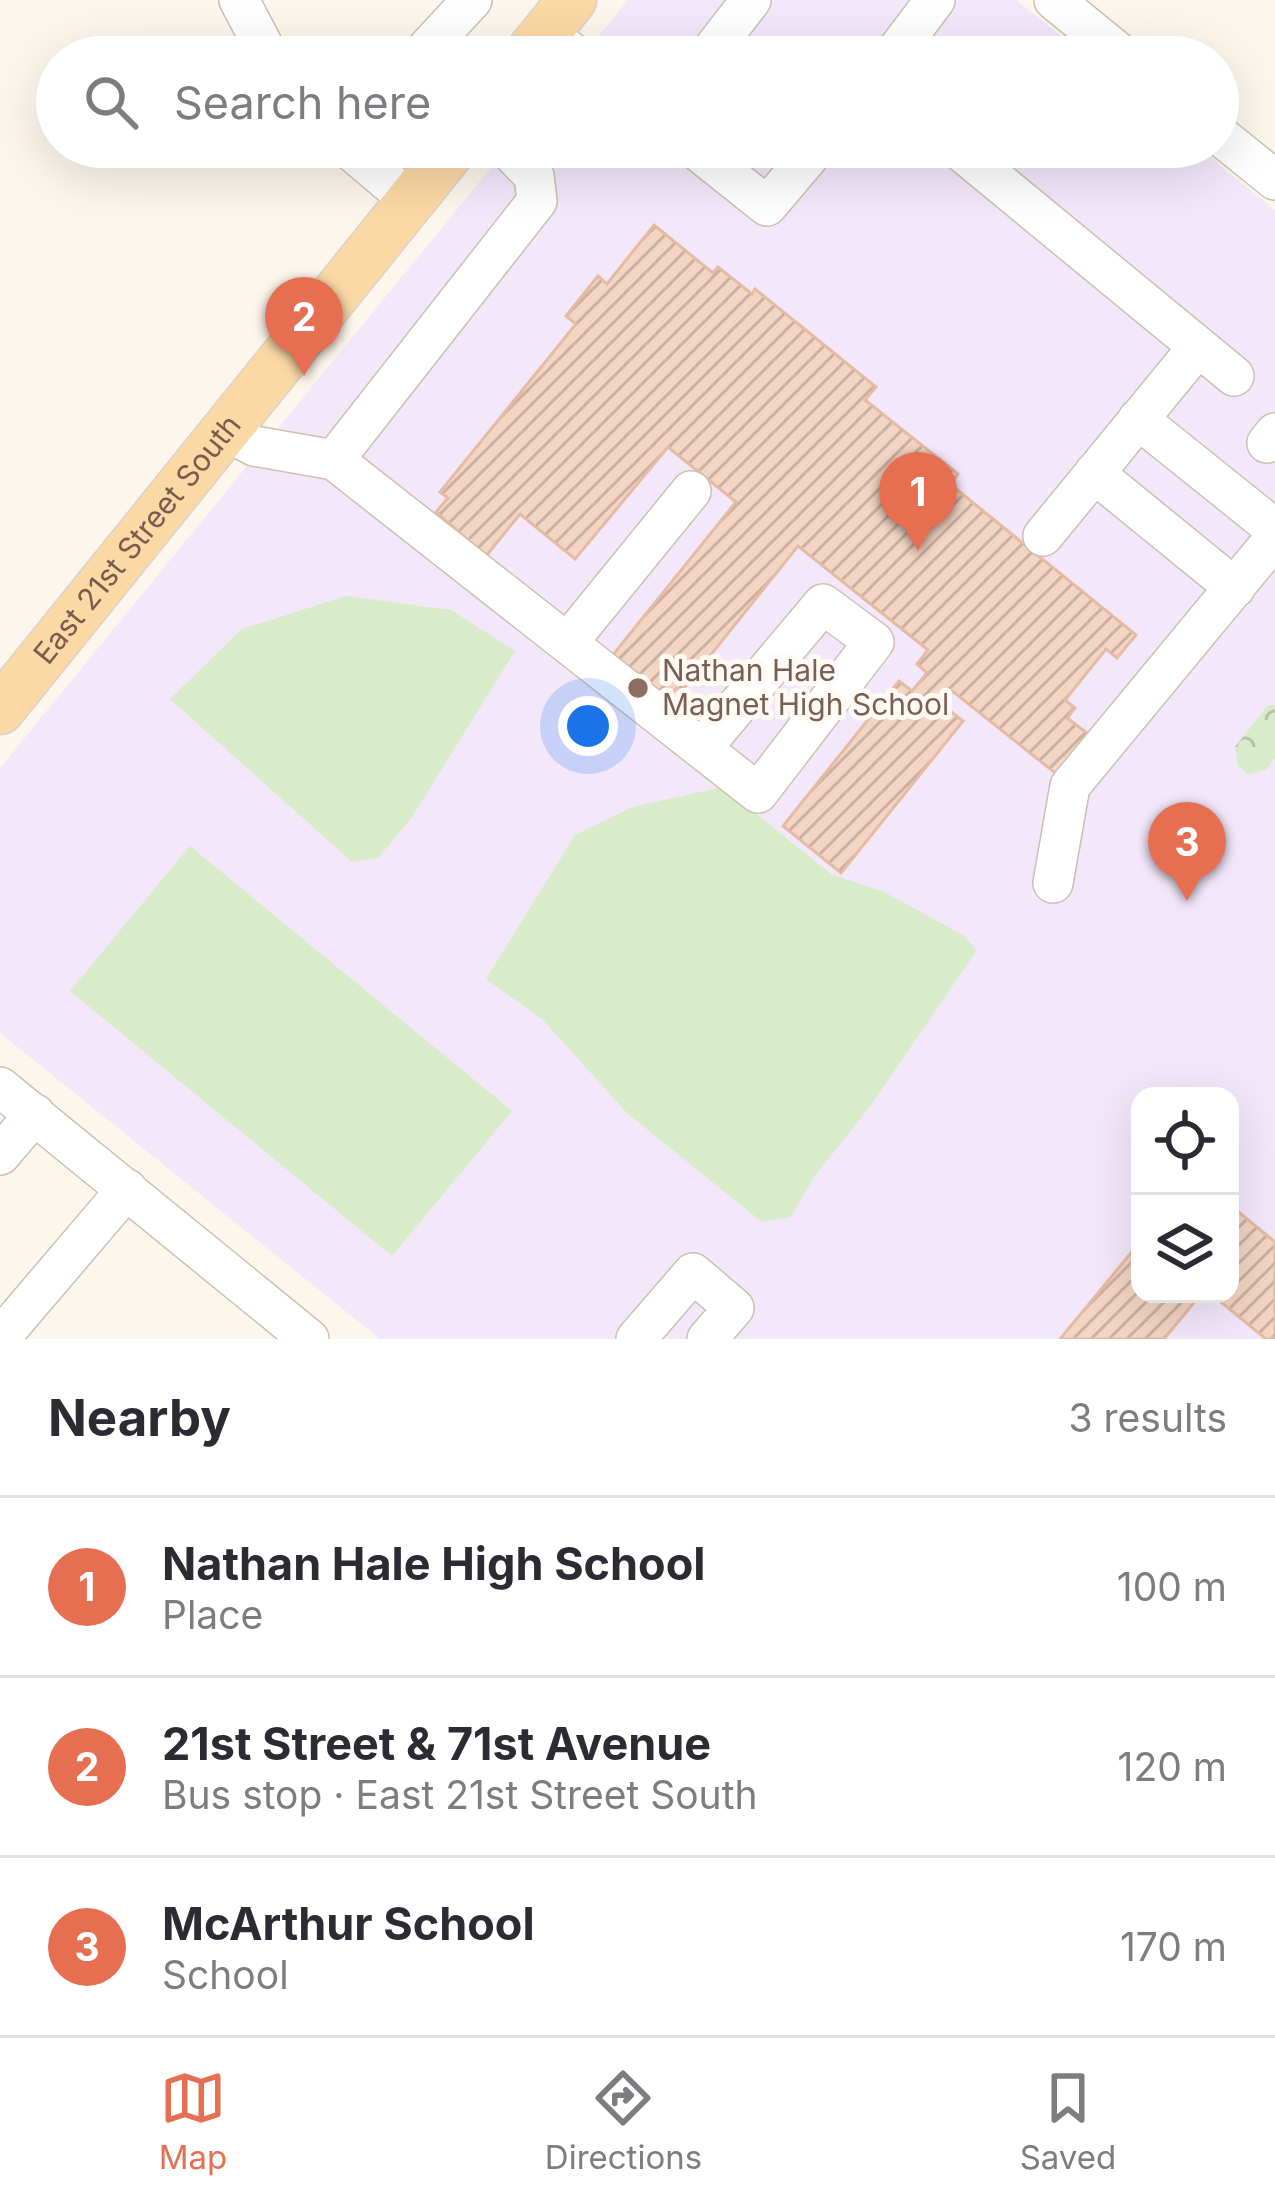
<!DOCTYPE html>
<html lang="en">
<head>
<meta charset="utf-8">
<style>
	body { margin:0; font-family:Inter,sans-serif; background:#f7f7f7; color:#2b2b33 }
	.controls { position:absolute; right:36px; bottom:36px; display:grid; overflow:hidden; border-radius:24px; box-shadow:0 12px 48px #0002 }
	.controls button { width:108px; height:108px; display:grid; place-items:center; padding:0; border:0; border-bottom:3px solid #e1e1e2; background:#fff; color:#2b2b33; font:60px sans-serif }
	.you { position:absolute; left:588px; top:726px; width:42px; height:42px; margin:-30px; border:9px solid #fff; border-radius:50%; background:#1a73e8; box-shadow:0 0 0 18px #1a73e833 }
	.badge { display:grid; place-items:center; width:78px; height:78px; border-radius:50%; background:#e76f51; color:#fff; font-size:39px; font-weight:700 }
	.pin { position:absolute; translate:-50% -99px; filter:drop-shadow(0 3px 6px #0008) }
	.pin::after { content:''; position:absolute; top:63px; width:42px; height:36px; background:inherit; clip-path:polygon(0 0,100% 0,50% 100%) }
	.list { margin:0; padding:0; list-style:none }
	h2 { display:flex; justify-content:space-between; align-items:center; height:156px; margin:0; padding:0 48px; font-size:51px }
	h2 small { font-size:39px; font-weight:400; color:#7c7c81 }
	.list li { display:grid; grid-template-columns:78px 1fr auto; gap:36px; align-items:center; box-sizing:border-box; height:180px; padding:0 48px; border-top:3px solid #e1e1e2 }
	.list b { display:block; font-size:45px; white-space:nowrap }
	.list p { margin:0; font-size:39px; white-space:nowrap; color:#7c7c81 }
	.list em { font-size:39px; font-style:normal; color:#7c7c81 }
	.icon { flex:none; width:66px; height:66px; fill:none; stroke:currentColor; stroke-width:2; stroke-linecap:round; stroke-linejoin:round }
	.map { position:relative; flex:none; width:1275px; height:1339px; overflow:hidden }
	.search { position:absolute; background:#fff; box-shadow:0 12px 48px #0002; left:36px; right:36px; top:36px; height:132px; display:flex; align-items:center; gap:30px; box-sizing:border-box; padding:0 42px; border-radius:66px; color:#7c7c81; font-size:45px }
	.sheet { height:696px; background:#fff }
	nav { display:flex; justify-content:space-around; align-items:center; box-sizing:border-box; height:168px; border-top:3px solid #e1e1e2; background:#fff; font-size:33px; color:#7c7c81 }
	nav a { display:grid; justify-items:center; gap:6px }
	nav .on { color:#e76f51 }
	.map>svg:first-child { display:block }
	.education { fill:#f3e8fa; fill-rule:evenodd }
	.grass { fill:#d8ecc9 }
	.park { fill:url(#park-crowns) }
	.building { fill:url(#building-hatch); stroke:#e6bba3; stroke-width:3 }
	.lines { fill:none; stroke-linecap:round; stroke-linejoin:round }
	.minor-casing { stroke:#d1beb0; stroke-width:42 }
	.major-casing { stroke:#dad1cd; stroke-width:51 }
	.minor { stroke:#fff; stroke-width:39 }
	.major { stroke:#fbd9a5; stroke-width:48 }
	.education-dot { fill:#8d6e63; stroke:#fffaf3; stroke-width:4.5 }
	.labels { text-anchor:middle; stroke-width:10; stroke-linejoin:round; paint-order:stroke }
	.street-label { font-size:30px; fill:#7a5c4d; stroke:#fffaf3 }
	.education-label { font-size:30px; fill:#785e54; stroke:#fffaf3; text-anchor:start }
</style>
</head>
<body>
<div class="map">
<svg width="1275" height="1339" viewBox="0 0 1275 1339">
	<defs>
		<pattern id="park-crowns" width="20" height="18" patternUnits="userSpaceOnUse" patternTransform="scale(3)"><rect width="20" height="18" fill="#d8ecc9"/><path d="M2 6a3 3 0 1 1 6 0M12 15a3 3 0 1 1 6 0" fill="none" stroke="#b4c2a5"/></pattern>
		<pattern id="building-hatch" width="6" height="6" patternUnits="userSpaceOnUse" patternTransform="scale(3)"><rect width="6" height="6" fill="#f3d5c3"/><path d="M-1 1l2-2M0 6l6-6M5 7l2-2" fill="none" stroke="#cab0a1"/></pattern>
	</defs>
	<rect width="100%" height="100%" fill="#fdf6ec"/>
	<!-- education -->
	<path class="education" d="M628,0H1016L1088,57H581Z
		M508,147H1198L1275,210V1339H380L0,1033V768ZM1140,1096H1230V1294H1140Z"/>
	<!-- grass -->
	<path class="grass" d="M346,596L451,610L515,651L412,817L378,858L352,862L170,699L242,629Z
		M723,787L831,874L884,892L963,935L977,950L869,1108L814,1177L791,1217L762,1222L628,1114L542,1019L486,979L575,835L632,807Z
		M190,846L512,1111L392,1256L70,991Z"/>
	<!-- park -->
	<path class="park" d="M1268,705H1275V758L1265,770L1248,774L1238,766L1235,747Z"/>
	<!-- building -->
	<path class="building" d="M654,225L713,273L718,267L752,294L755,289L876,387L865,400L958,474L950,484L1136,635L1117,658L1106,649L1065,700L1075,708L1067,718L1091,736L1059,776L951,690L940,703L963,721L841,873L783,826L899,681L912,691L927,673L917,664L928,650L798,546L681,692L677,688L667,700L612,656L736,502L668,447L575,559L520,514L486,556L436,512L448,498L440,492L576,324L566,316L598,276L607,284Z
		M1230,1205L1275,1242V1339H1266L1211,1294H1230Z
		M1140,1242V1294H1201L1164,1339H1060Z"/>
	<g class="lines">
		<defs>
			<path id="minor" d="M239,0L269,57
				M1054,0L1124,57
				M546,32L577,57
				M419,57L472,0
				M707,57L751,0
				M892,57L935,0
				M1218,134L1275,180
				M347,147L411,201
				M693,147L767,206L817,147
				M956,147L1234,376
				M1138,419L1275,529
				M225,430L254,446L334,460L758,793L874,642L823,604L702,748
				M1267,443L1275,433
				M334,460L537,201L534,176L506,147
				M1094,473L1235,588
				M1043,536L1198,347
				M569,641L691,491
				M1053,883L1070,786L1275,538
				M0,1087L309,1339
				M0,1155L35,1114
				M0,1338L127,1189
				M636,1339L693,1273L734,1308L707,1339"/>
			<g id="major">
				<path d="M526,57L572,0"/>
				<path id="s1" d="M0,710L454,147"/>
			</g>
		</defs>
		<!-- minor casing -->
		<use href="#minor" class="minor-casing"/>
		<!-- major casing -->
		<use href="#major" class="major-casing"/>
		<!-- minor -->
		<use href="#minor" class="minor"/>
		<!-- major -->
		<use href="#major" class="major"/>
	</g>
	<!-- markers -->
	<circle class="education-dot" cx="638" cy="688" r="12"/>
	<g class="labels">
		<!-- street labels -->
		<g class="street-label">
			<text dy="10" stroke="none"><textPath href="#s1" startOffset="219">East 21st Street South</textPath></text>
		</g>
		<!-- education labels -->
		<g class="education-label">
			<text x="662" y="681">Nathan Hale<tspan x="662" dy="34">Magnet High School</tspan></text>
		</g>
	</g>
</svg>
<div class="controls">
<button><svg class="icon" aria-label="locate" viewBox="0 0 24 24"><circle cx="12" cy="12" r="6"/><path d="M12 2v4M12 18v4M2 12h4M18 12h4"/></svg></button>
<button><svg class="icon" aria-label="layers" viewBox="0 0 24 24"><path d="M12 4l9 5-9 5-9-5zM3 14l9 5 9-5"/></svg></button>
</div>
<div class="you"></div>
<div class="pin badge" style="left:918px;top:551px">1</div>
<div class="pin badge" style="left:304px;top:376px">2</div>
<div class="pin badge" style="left:1187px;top:901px">3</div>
<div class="search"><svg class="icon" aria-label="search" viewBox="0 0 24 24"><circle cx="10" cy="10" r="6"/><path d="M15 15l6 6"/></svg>Search here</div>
</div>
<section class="sheet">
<h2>Nearby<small>3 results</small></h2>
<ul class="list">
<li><span class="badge">1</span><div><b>Nathan Hale High School</b><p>Place</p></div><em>100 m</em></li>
<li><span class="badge">2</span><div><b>21st Street &amp; 71st Avenue</b><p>Bus stop · East 21st Street South</p></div><em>120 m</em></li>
<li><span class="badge">3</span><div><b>McArthur School</b><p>School</p></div><em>170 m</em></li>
</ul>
</section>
<nav>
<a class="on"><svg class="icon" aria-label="map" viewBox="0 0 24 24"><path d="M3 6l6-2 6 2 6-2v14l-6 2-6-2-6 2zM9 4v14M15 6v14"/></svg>Map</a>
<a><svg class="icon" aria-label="directions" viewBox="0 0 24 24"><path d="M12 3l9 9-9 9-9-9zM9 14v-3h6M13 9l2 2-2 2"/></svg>Directions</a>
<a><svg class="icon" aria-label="saved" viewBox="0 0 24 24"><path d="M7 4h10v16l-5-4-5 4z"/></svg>Saved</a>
</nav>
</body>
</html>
